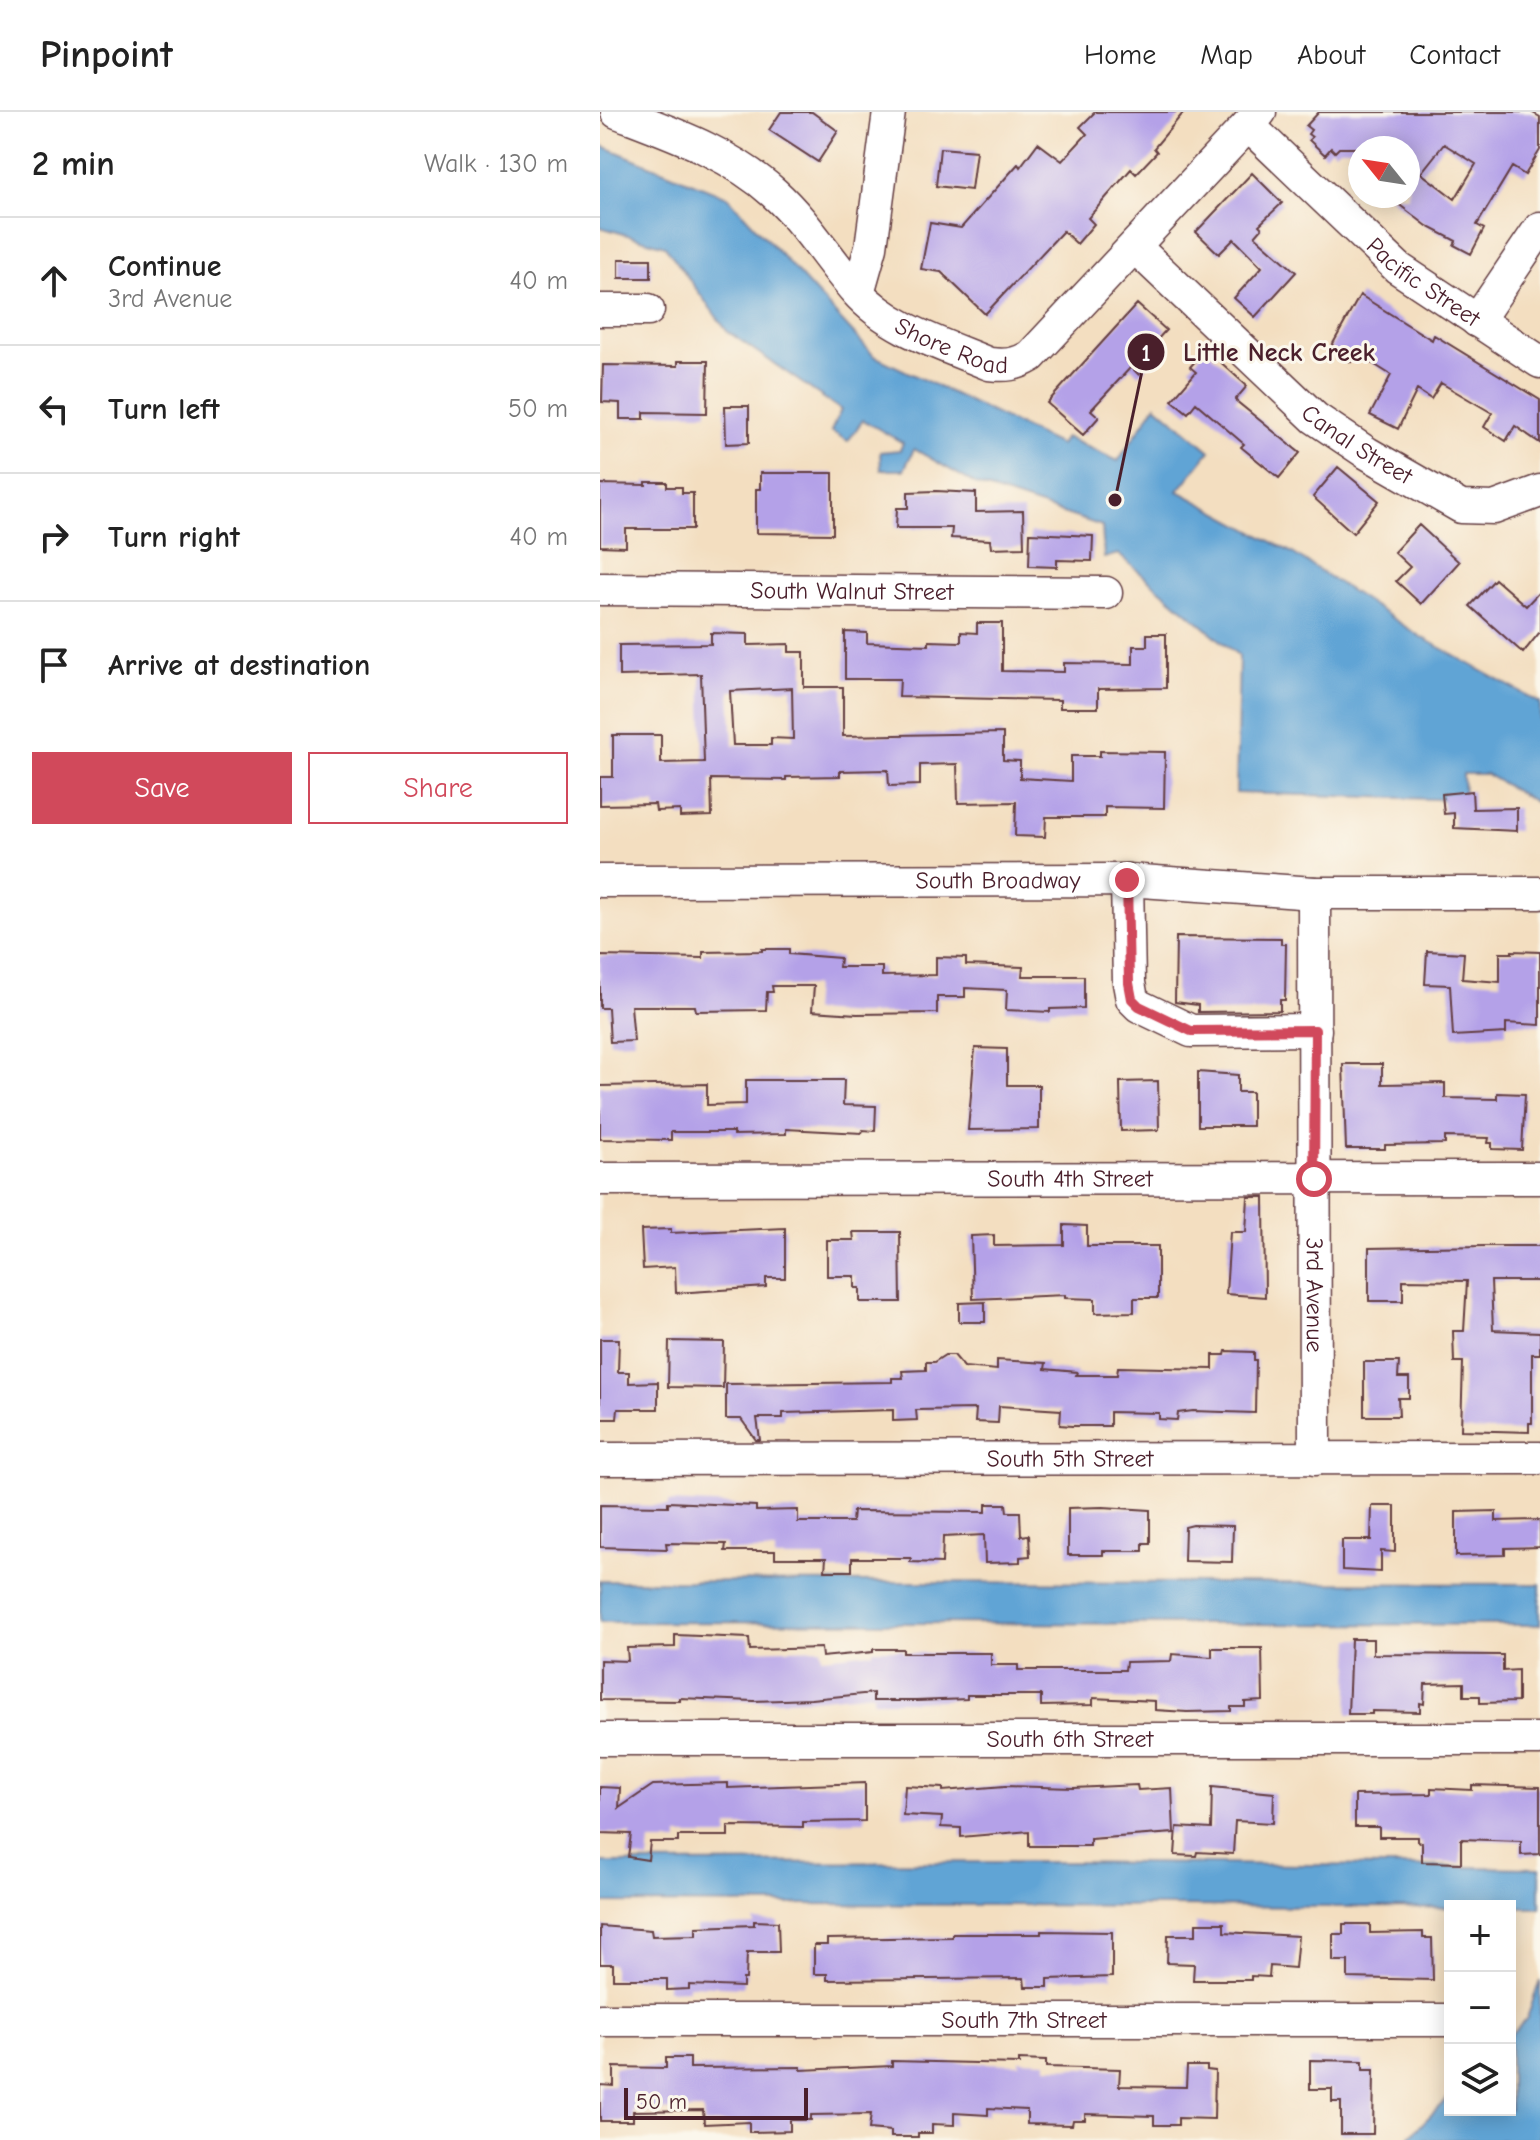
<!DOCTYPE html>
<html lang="en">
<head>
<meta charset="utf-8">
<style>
	body { margin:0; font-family:"Comic Neue",sans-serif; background:#f2f2f2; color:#222 }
	.controls { position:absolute; right:24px; bottom:24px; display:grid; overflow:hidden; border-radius:0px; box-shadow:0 4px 20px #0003 }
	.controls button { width:72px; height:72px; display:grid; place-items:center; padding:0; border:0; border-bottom:2px solid #e0e0e0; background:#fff; color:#222; font:40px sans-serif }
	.compass { position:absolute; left:748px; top:24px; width:72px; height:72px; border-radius:50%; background:#fff; box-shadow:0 4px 20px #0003; rotate:300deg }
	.scale { position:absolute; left:24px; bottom:20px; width:184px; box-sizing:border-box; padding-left:8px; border:4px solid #4a1f2b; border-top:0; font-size:22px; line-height:28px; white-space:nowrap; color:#4a1f2b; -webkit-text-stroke:6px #fbf7ec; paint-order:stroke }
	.stop { position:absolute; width:24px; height:24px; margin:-18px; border:6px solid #d1495b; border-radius:50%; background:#fff }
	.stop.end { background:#d1495b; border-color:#fff; box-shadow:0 2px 8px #0008 }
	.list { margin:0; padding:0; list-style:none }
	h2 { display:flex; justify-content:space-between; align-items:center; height:104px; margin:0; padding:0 32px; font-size:34px }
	h2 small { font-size:26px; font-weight:400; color:#767676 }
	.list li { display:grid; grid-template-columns:52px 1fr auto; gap:24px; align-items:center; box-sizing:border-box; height:128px; padding:0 32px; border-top:2px solid #e0e0e0 }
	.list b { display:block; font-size:30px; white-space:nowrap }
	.list p { margin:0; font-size:26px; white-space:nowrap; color:#767676 }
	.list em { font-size:26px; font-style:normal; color:#767676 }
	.actions { display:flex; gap:16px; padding:24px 32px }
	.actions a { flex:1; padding:18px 0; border:2px solid #d1495b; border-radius:0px; text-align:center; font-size:28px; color:#d1495b }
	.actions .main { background:#d1495b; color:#fff }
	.icon { flex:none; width:44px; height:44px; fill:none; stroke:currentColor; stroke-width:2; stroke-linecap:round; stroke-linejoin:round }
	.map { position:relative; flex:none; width:940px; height:2028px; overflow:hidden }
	header { display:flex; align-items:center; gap:48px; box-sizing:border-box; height:112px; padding:0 40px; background:#fff; border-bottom:2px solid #e0e0e0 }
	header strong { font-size:38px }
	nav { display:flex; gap:44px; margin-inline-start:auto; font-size:28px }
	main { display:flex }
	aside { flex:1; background:#fff }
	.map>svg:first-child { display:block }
	.water { fill:#61a4d5; stroke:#566280; stroke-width:2 }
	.building { fill:#b4a1e8; fill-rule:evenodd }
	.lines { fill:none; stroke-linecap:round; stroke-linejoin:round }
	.minor-casing { stroke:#633c41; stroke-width:35 }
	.minor { stroke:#fff; stroke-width:32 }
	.route { stroke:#d1495b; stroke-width:10 }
	.labels { text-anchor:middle; stroke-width:6; stroke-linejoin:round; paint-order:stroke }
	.street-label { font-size:24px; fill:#4a1f2b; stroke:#fbf7ec }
	.leader { fill:none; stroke:#4a1f2b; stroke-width:3 }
	.callout-dot { fill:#4a1f2b; stroke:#fbf7ec; stroke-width:3 }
	.mark-label { font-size:24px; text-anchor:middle; font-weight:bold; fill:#fff }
	.callout-label { font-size:26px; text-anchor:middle; font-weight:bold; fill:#4a1f2b; stroke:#fbf7ec; stroke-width:6; stroke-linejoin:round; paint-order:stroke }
</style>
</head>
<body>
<header>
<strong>Pinpoint</strong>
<nav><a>Home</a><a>Map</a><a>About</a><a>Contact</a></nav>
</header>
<main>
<aside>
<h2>2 min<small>Walk · 130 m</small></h2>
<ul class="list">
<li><svg class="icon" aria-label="ahead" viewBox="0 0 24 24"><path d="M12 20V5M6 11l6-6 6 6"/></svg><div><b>Continue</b><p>3rd Avenue</p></div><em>40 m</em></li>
<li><svg class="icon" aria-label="left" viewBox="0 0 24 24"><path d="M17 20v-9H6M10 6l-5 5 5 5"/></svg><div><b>Turn left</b></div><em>50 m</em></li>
<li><svg class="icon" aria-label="right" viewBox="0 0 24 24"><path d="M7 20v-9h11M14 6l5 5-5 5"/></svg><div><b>Turn right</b></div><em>40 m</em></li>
<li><svg class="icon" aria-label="arrive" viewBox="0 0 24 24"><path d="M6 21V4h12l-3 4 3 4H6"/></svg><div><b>Arrive at destination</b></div></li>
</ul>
<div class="actions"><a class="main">Save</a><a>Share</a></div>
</aside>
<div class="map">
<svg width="940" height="2028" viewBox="0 0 940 2028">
	<rect width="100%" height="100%" fill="#fbf7ec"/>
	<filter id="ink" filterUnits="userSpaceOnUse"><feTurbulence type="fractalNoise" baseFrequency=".0125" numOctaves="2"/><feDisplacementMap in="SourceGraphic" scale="16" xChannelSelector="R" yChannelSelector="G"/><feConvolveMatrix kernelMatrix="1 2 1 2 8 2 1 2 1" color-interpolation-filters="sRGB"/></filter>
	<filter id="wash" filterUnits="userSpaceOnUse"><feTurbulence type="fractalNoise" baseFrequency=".006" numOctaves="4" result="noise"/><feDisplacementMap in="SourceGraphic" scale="32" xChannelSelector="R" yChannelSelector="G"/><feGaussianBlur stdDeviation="1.8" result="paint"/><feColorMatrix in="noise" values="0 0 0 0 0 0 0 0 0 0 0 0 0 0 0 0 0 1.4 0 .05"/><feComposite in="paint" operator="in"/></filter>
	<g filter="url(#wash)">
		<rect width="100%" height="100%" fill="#f3dec0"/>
		<!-- water -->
		<path class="water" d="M0,33L128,85L274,244L460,333L465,325L518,349L556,293L610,339L578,379L691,440L821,525L940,591V693L886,662H863L864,688L636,681L639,544L518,442L504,446L502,414L377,373L314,337L304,358H281L280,340L300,338L303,331L263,308L248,329L231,319L241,298L127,219L65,134L0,115Z
			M0,1469L940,1472V1513L0,1510Z
			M467,1750L940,1756V1796L0,1791V1751Z
			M940,1868V2028H806L850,1984V1998H910V1924L927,1906Z"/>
		<g id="blocks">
			<!-- building -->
			<path class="building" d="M181,0H212L238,19L218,50L169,18Z
				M495,0H584L554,36L557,40L536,62L531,57L488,106L494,112L477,132L463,119L385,202L341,160L321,157L330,111L361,116L418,52L420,55L438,31L462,49L487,22L480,15Z
				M719,0H931L940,5V38L925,63L912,55L877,113L884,117L871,142L854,133L856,129L827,114L788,84H808V36H739L735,40L731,36L725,43L709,28L712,25L708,22L711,18L706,14ZM844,32L876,52L855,87L821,61Z
				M340,36L376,39L371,78L336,74Z
				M652,61L682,91L659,113L662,116L655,124L696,160L655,205L634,186L662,155L634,127L619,142L596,120Z
				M19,147H51V166H19Z
				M760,183L832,228L834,223L940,288V331L915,314L906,329L884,315L892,301L841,271L831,287L817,278L798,317L770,303L791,263L756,241L751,250L730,237Z
				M537,192L566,218L544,242L552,249L539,263L531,255L491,298L499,305L483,323L447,291Z
				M606,237L647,274L635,288L700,341L679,366L641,335L644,332L596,291L588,301L572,288L596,260L590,255Z
				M78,249H108L107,301L44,300V307H20V291L2,290L3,253L78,254Z
				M125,294H149V331L126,332Z
				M738,355L779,389L753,421L713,385Z
				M160,361H233V422L156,421V377H160Z
				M46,370H67V375H82V381H93V417H26V435L0,434V372L46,373Z
				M336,379L376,381V400L423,399L424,435L391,436L390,428L351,426L352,416H296L297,396H308V380Z
				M819,413L859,450L821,492L796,469L810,455L794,440Z
				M430,421L493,424L492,449L457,448V455L429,454Z
				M895,467L926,494L940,479V520L923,541L870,494Z
				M377,511H402V559L464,560V551L533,552V534H547V522H566V576L498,577V596H460V588L299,585L300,567H245V520L267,521V531L329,533V529L361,530V520L377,521Z
				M111,521L148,522V533L189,532V540H204V575H243V624L403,621V648L420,649V666L471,669V644H500V639L565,640L564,696L505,695V705H446L445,725L415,724L416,690L358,691L357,652L320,653V673L289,674L288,658L240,659V664L186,665V668L111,667L112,704L80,705V698L56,699L55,692L0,693V665H13V623H61V651L104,650L101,562L19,564V533L111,532ZM192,576L193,627L171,626V633H133L130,579Z
				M872,679L873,697L917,696V719L854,716V701L844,702L842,682Z
				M576,825L681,826V832H686L685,888H680V899L598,900V893L575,890Z
				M162,837H189V842L240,846L239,855H282V864L336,863V845L366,846V853L423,855L422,864H484V896L450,897V900L406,898L407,878L365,876V885H337V901L257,902L212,899L214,874H172L173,880H167L166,898L96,899L95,894H31L34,929L10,930L8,896H0V844L103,846V840L162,839Z
				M827,839L864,841L862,867L900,870V841H912V839L940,840V913L906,911V921L853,924L850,873L825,872Z
				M375,936L407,937V973H439V1017L368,1018Z
				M743,952H782V972L845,971V986L897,987V981L925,982L922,1038L892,1037V1031H888L889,1026L845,1025V1032L785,1033V1037H746Z
				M598,960L638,963V980H652V1014H598Z
				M146,968H244L243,993L276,994L275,1019L263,1018L262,1021L186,1017V1022L133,1023V1020H71V1028L0,1027V974L107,972V993L146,992Z
				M558,969L559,1018L521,1019L520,970Z
				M648,1085H664L665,1185L626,1182L630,1120H646Z
				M464,1113L487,1114V1134H558V1186H534V1200L495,1201V1187L465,1186V1183L373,1187L371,1124L394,1123V1134L464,1133Z
				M185,1116V1166H166V1175L76,1181L75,1155L43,1157L41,1118L71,1117V1121Z
				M253,1120H300L301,1190H260V1176H255V1164H227V1128H254Z
				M886,1134H940V1169H891L893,1218L940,1220V1242H932V1311H929V1320L861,1318L863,1250H854L853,1219H864L867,1169L803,1168V1189H769V1136Z
				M385,1190V1210H359V1191Z
				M0,1227H19L18,1260H29V1271L58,1270V1297H18L17,1307H0Z
				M69,1229L124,1230L123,1276L68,1275Z
				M626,1239L654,1240V1248H656L655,1301L593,1299L578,1301L577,1308L559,1307V1301L510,1300V1314H472L460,1313L461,1298L399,1294L398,1311L375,1310L376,1297L316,1298L317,1308L293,1309V1298L183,1301V1306H157L160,1328H156L141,1307H126V1272L292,1270V1266H303L302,1259L326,1258V1250H334L345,1243H354L364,1255L397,1258V1248L446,1251L445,1257L477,1260L476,1263H517L518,1255L613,1257V1243H625Z
				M764,1250H799L798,1266H809V1286H798L799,1304H764Z
				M68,1390L156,1394V1399L198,1398V1410H252L253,1399L386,1400V1392H406L407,1400H420L421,1424L429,1423L430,1444L420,1445V1450L385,1451L384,1423L343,1425L342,1451L310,1450L311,1446H252V1459H225L226,1446H175V1439H125L126,1432L66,1431L67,1437L0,1435V1393L68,1394Z
				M772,1394H795V1440L781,1439V1460L742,1458V1428H771Z
				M503,1395L550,1398V1431H543V1439H503V1443H468V1396Z
				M896,1399V1409L940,1408V1435L905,1436V1443L856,1444V1400Z
				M593,1413L633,1414L632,1450L584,1449L585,1415Z
				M75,1523L149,1526L150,1538L221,1536L222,1545L273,1540V1537H303V1541H391V1553H418V1558H525L526,1550L571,1549L572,1542L612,1545V1536H662L663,1589L645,1590V1595H631V1599L587,1600L555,1598V1589L493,1586V1593L441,1594V1583H367V1587L316,1589H273V1581L211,1587L154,1589L80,1586V1589L0,1588V1548L28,1549L27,1536L75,1535Z
				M751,1527H773V1542L903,1543V1559L918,1558V1590L880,1591V1584H864V1571L825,1572L824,1592L820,1591V1600L772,1599V1602H748Z
				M128,1671V1676L265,1671V1709L203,1710V1715L128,1714V1724H78V1730H50L48,1748L28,1745L31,1722L0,1721V1675L20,1676L19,1696L53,1673Z
				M537,1673L538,1678L572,1676L574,1721L490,1727V1734H429V1719L361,1725V1716L341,1715L342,1705L303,1703L305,1674L343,1676V1679L405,1674L474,1676Z
				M872,1673L940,1675V1742L921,1743V1729L861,1727V1751L822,1750V1731L818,1730V1725H779V1715H755V1683L831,1682V1676L872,1678Z
				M612,1675L674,1681L673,1711L635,1709L633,1742L597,1740L596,1744L575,1743L577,1715L611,1717Z
				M154,1809L178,1810L179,1840H147L146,1867H143V1875L89,1873V1877L67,1878V1867H13V1852H0V1814L51,1818L52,1824L96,1823V1815L154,1813Z
				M596,1811H624V1820L698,1824L695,1856L670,1854L669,1865L651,1864V1868H593L594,1852L567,1851L568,1823H596Z
				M743,1812H770V1821L823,1820V1826H832L833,1868L748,1866V1849H733V1822H743Z
				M441,1819L512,1820V1865L448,1867V1875H425L424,1866L227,1868V1862H214V1833H227V1827L352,1825V1822H441Z
				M66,1946H90V1956L201,1955V1958L292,1954V1949L419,1952V1948L446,1949V1955L520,1957L519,1974L586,1975L587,1954H607V1958L615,1959L614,2007L578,2006V2013H554V2004L485,2002V2008H473L472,2013L427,2012V1998L388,1996V2003L354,2001V2013L332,2012V2021H318V2025H291V2019L269,2017L271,2002L211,2003V2008H190V2019L149,2020V2010L104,2012L103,1998L33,1999V2009H0V1973L14,1974V1955L66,1956Z
				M710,1948L763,1949V1958H774L773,2022H741V1990H732V1977H710Z"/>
		</g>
	</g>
	<g filter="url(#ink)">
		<use href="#blocks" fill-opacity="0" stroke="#633c41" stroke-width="2"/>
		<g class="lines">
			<defs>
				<g id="minor">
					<path id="s1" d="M17,0C72,21 130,41 174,81C206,110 228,147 256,179C289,217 344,233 389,252C406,254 416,253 431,244L660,0"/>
					<path id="s2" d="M648,13L798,156L940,250"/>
					<path id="s3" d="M535,135L715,306L767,341L861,395L894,396L940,379"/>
					<path d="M258,181L271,135L289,0"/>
					<path d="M0,198H48"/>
					<path d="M877,209L940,116"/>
					<path id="s4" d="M0,477L506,481"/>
					<path d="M527,768L529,871L532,887L539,894L591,919L715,918"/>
					<path id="s5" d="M0,769L527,768L714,781H940"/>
					<path id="s6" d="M714,781L715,1347"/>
					<path id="s7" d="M0,1067L940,1066"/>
					<path id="s8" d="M0,1347L940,1346"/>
					<path id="s9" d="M0,1627H940"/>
					<path id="s10" d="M0,1908H850"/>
				</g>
			</defs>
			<!-- minor casing -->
			<use href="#minor" class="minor-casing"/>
			<!-- minor -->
			<use href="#minor" class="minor"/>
		</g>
	</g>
	<g class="lines" filter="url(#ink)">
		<!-- route -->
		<path class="route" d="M527,768L529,871L532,887L539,894L591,919L715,918L714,1067"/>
	</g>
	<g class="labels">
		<!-- street labels -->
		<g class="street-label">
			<text dy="8" stroke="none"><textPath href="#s2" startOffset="236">Pacific Street</textPath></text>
			<text dy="8" stroke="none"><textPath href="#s1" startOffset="418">Shore Road</textPath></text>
			<text dy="8" stroke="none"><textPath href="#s3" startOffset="298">Canal Street</textPath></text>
			<text dy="8" stroke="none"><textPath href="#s4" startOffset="252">South Walnut Street</textPath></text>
			<text dy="8" stroke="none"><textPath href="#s5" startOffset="398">South Broadway</textPath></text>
			<text dy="8" stroke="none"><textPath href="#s7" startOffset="470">South 4th Street</textPath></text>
			<text dy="8" stroke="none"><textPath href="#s6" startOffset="402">3rd Avenue</textPath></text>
			<text dy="8" stroke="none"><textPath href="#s8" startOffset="470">South 5th Street</textPath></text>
			<text dy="8" stroke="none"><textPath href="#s9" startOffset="470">South 6th Street</textPath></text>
			<text dy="8" stroke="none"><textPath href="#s10" startOffset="424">South 7th Street</textPath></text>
		</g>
	</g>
	<!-- callouts -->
	<path class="leader" d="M515 388L546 240"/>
	<g class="callout-dot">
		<circle cx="515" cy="388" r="8"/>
		<circle cx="546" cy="240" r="20"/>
	</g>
	<g class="mark-label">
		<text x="546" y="249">1</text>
	</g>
	<g class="callout-label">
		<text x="679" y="249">Little Neck Creek</text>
	</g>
</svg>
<div class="controls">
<button>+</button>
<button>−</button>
<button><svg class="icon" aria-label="layers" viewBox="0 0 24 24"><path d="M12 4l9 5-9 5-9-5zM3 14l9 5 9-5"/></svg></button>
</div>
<svg class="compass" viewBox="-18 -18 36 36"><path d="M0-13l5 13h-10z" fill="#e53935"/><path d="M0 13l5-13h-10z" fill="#767676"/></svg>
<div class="scale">50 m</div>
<div class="stop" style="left:714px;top:1067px"></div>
<div class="stop end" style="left:527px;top:768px"></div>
</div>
</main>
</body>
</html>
